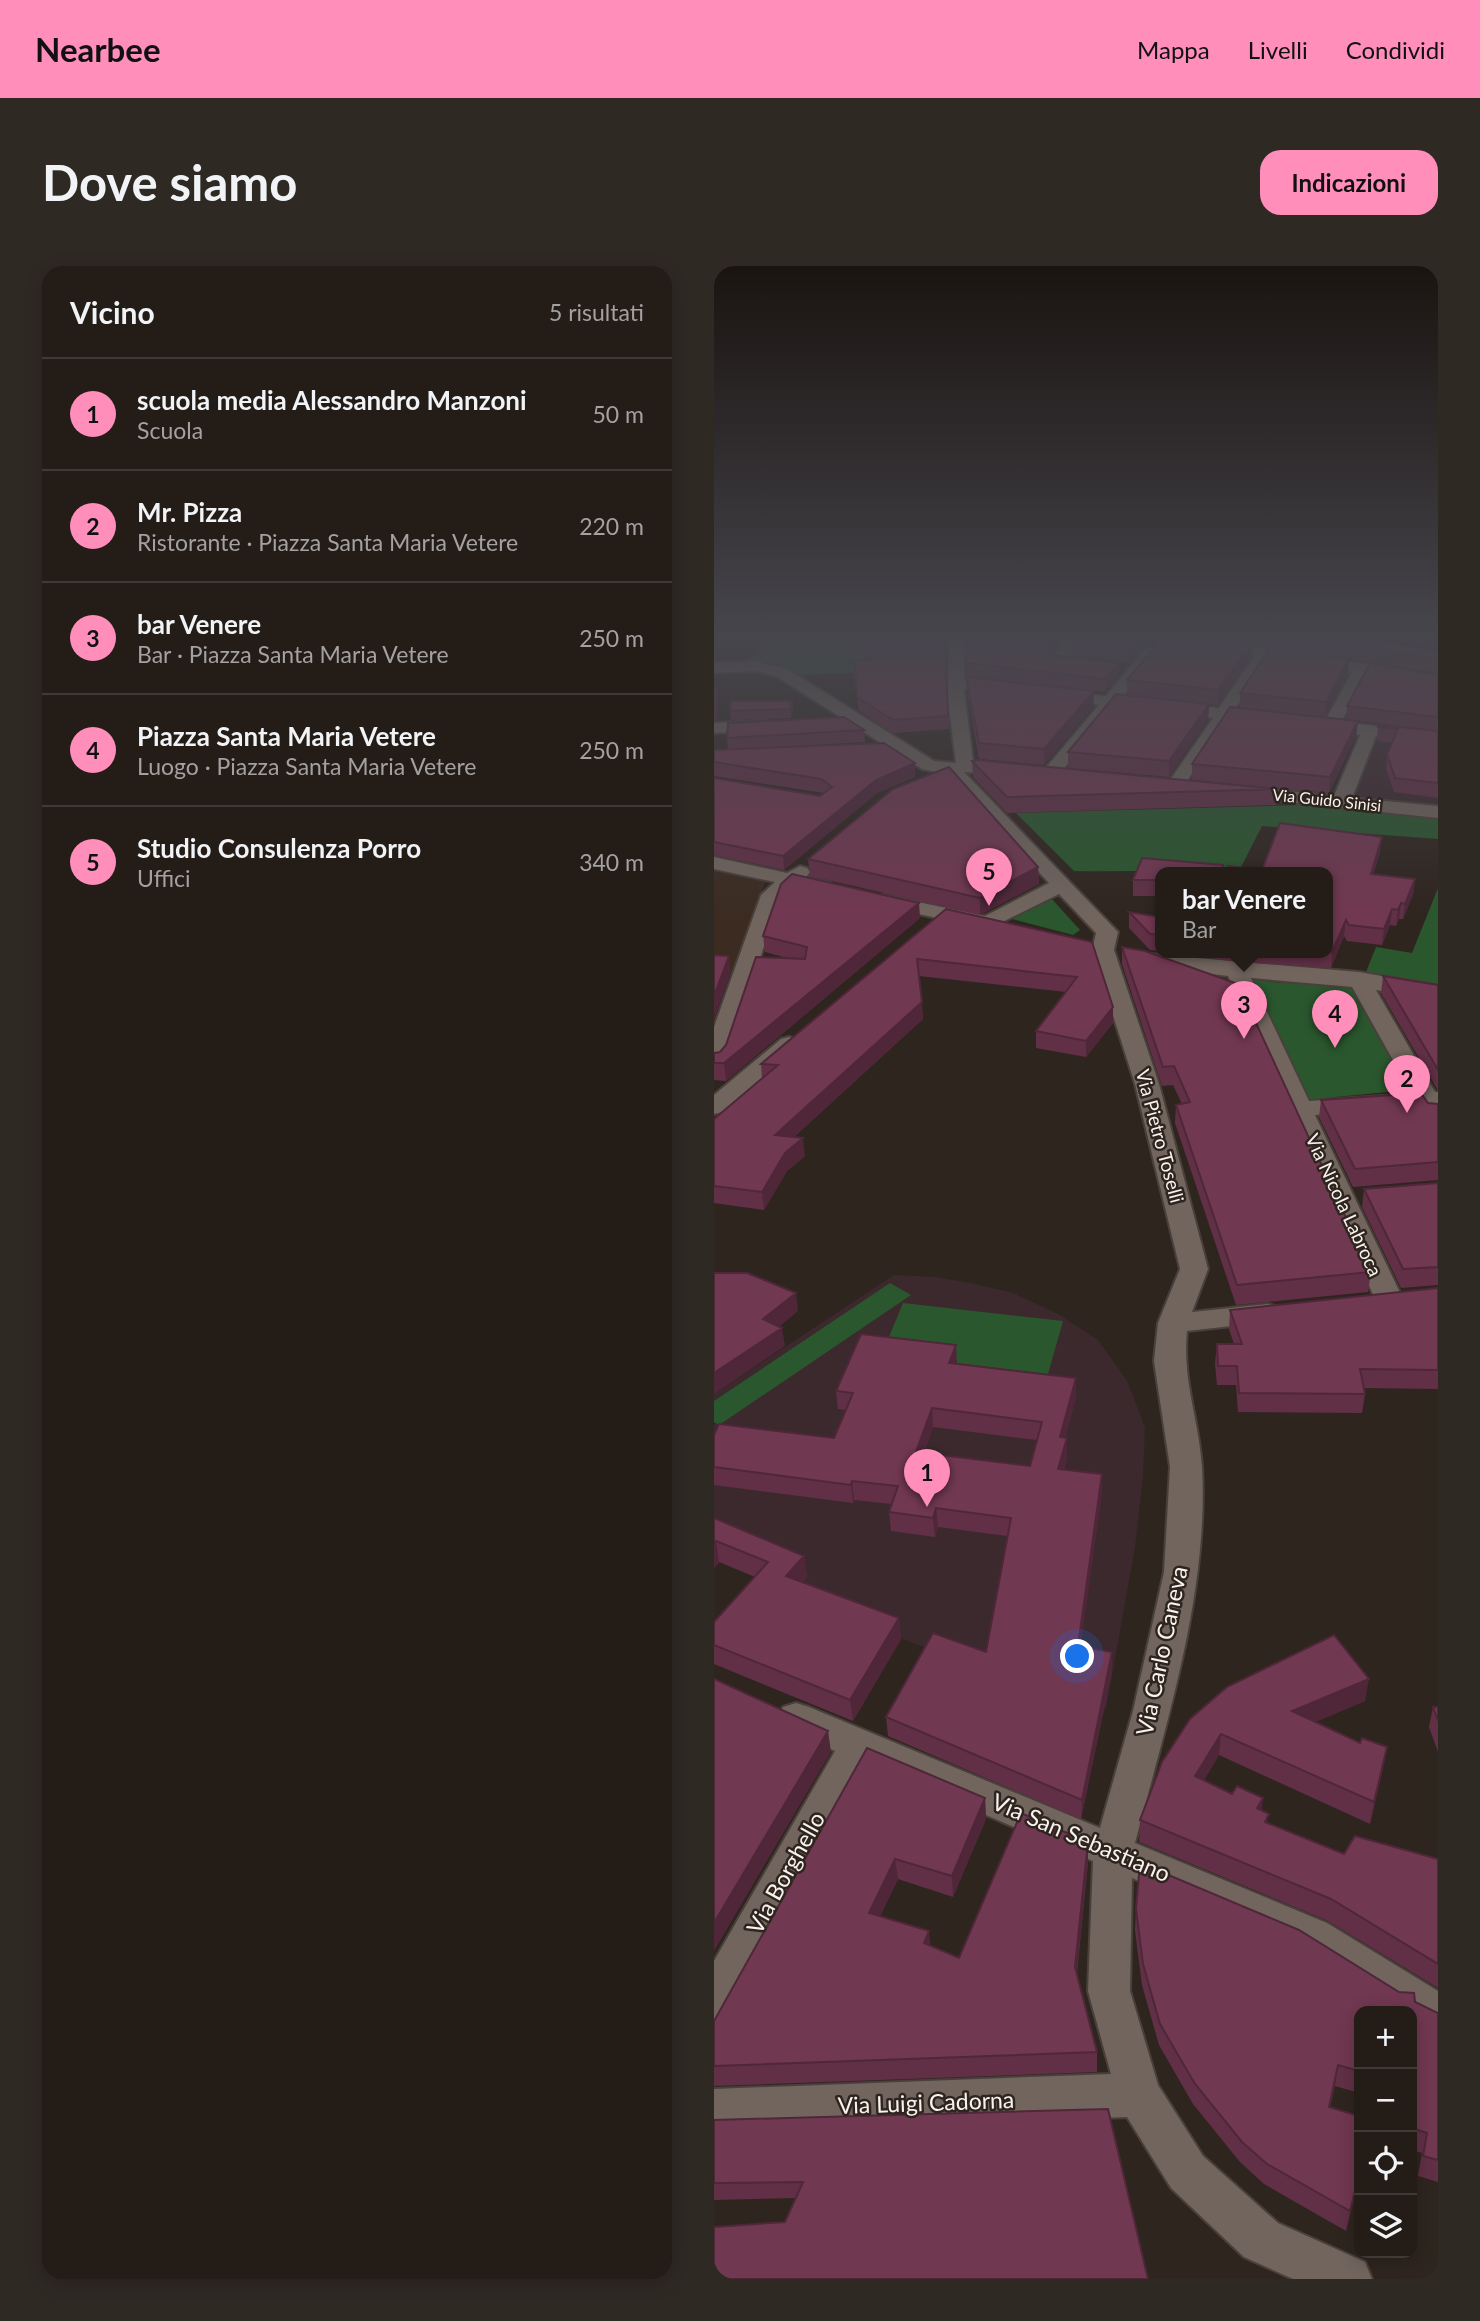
<!DOCTYPE html>
<html lang="it">
<head>
<meta charset="utf-8">
<style>
	body { margin:0; font-family:Lato,sans-serif; background:#2f2924; color:#f1f3f6 }
	.controls { position:absolute; right:21px; bottom:21px; display:grid; overflow:hidden; border-radius:14px; box-shadow:0 4px 18px #0003 }
	.controls button { width:63px; height:63px; display:grid; place-items:center; padding:0; border:0; border-bottom:2px solid #403a36; background:#231c17; color:#f1f3f6; font:35px sans-serif }
	.you { position:absolute; left:364px; top:1391px; width:24px; height:24px; margin:-18px; border:5px solid #fff; border-radius:50%; background:#1a73e8; box-shadow:0 0 0 10px #1a73e833 }
	.badge { display:grid; place-items:center; width:46px; height:46px; border-radius:50%; background:#ff8eba; color:#111; font-size:23px; font-weight:700 }
	.pin { position:absolute; translate:-50% -58px; filter:drop-shadow(0 2px 4px #0008) }
	.pin::after { content:''; position:absolute; top:37px; width:24px; height:21px; background:inherit; clip-path:polygon(0 0,100% 0,50% 100%) }
	.popup { position:absolute; left:441px; top:601px; width:178px; height:91px; box-sizing:border-box; display:grid; place-content:center; border-radius:14px; background:#231c17; filter:drop-shadow(0 2px 5px #0005); font-size:23px; white-space:nowrap; color:#a3a1a1 }
	.popup b { font-size:26px; color:#f1f3f6 }
	.popup::after { content:''; position:absolute; left:50%; top:100%; margin-left:-14px; border:14px solid transparent; border-top-color:#231c17 }
	.list { margin:0; padding:0; list-style:none }
	h2 { display:flex; justify-content:space-between; align-items:center; height:91px; margin:0; padding:0 28px; font-size:30px }
	h2 small { font-size:23px; font-weight:400; color:#a3a1a1 }
	.list li { display:grid; grid-template-columns:46px 1fr auto; gap:21px; align-items:center; box-sizing:border-box; height:112px; padding:0 28px; border-top:2px solid #403a36 }
	.list b { display:block; font-size:26px; white-space:nowrap }
	.list p { margin:0; font-size:23px; white-space:nowrap; color:#a3a1a1 }
	.list em { font-size:23px; font-style:normal; color:#a3a1a1 }
	.icon { flex:none; width:38px; height:38px; fill:none; stroke:currentColor; stroke-width:2; stroke-linecap:round; stroke-linejoin:round }
	.map { position:relative; flex:none; width:724px; height:2013px; overflow:hidden; border-radius:21px }
	header { display:flex; align-items:center; gap:42px; box-sizing:border-box; height:98px; padding:0 35px; background:#ff8eba; color:#111 }
	header strong { font-size:33px }
	nav { display:flex; gap:38px; margin-inline-start:auto; font-size:24px }
	.intro { display:flex; align-items:center; justify-content:space-between; box-sizing:border-box; height:168px; padding:0 42px }
	h1 { margin:0; font-size:49px }
	.button { padding:18px 32px; border-radius:21px; background:#ff8eba; color:#111; font-size:24px; font-weight:700 }
	main { display:flex; gap:42px; padding:0 42px }
	aside { flex:1; background:#231c17; border-radius:21px; box-shadow:0 4px 18px #0003 }
	.map>svg:first-child { display:block }
	.built { fill:#3b2b21 }
	.education { fill:#3c292e }
	.green { fill:#2a572e }
	.lines { fill:none; stroke-linecap:round; stroke-linejoin:round }
	.minor-casing { stroke:#49403b; stroke-width:4 }
	.minor { fill:#71655e; fill-rule:evenodd }
	.wall { fill:#613046; fill-rule:evenodd }
	.shaded-wall { fill:#4f2739 }
	.building { fill:#713851; stroke:#4f2739; stroke-width:2; fill-rule:evenodd }
	.labels { text-anchor:middle; stroke-width:5; stroke-linejoin:round; paint-order:stroke }
	.far-street-label { font-size:16px; fill:#f9f2ee; stroke:#2f251f }
	.street-label { font-size:19px; fill:#f9f2ee; stroke:#2f251f }
	.near-street-label { font-size:23px; fill:#f9f2ee; stroke:#2f251f }
</style>
</head>
<body>
<header>
<strong>Nearbee</strong>
<nav><a>Mappa</a><a>Livelli</a><a>Condividi</a></nav>
</header>
<div class="intro"><h1>Dove siamo</h1><a class="button">Indicazioni</a></div>
<main>
<aside>
<h2>Vicino<small>5 risultati</small></h2>
<ul class="list">
<li><span class="badge">1</span><div><b>scuola media Alessandro Manzoni</b><p>Scuola</p></div><em>50 m</em></li>
<li><span class="badge">2</span><div><b>Mr. Pizza</b><p>Ristorante · Piazza Santa Maria Vetere</p></div><em>220 m</em></li>
<li><span class="badge">3</span><div><b>bar Venere</b><p>Bar · Piazza Santa Maria Vetere</p></div><em>250 m</em></li>
<li><span class="badge">4</span><div><b>Piazza Santa Maria Vetere</b><p>Luogo · Piazza Santa Maria Vetere</p></div><em>250 m</em></li>
<li><span class="badge">5</span><div><b>Studio Consulenza Porro</b><p>Uffici</p></div><em>340 m</em></li>
</ul>
</aside>
<div class="map">
<svg width="724" height="2013" viewBox="0 0 724 2013">
	<rect width="100%" height="100%" fill="#2f251f"/>
	<!-- built -->
	<path class="built" d="M0,605L51,616L20,707L0,706Z"/>
	<!-- education -->
	<path class="education" d="M663,475L724,477V541L639,531Z
		M180,1009L220,1011L257,1017L299,1027L344,1048L384,1074L413,1115L431,1161L429,1210L421,1281L392,1443L327,1424L75,1331L93,1311L0,1272V1128Z"/>
	<!-- green -->
	<path class="green" d="M43,370H153L154,389L147,390L157,406L83,409L64,398L29,396L47,386Z
		M590,539L724,550V573L548,560L524,607C469,603 416,606 360,605L302,547Z
		M724,622V718L652,706L662,681L698,687Z
		M337,632L366,664L359,669L298,653Z
		M541,711L553,712L555,716L622,720L624,717H637L699,828L688,829L684,825L611,832L612,836H595L538,714Z
		M176,1017L197,1029L5,1159L0,1156V1135Z
		M189,1037L349,1055L334,1108L168,1088Z"/>
	<g class="lines">
		<defs>
			<path id="minor" d="M235,370H251L250,413L290,417L298,422L290,427L250,423L259,495L297,499L306,504L297,509L250,506L404,666L400,684L445,818L494,1003L478,1046L554,1038L564,1041L568,1047L564,1053L554,1056L473,1065C468,1114 485,1154 488,1201C495,1325 452,1458 421,1577L613,1657L724,1725V1768L698,1755V1745H682L583,1683L418,1612L416,1725L444,1819L489,1890L564,1957L651,1996L658,2013H579L530,1991L457,1922L413,1851L0,1867V1823L397,1808L374,1725L379,1595L153,1498L15,1749L0,1755V1695L121,1485L69,1463L64,1452L69,1441L82,1437L95,1441L386,1562L419,1445L450,1306L456,1201L440,1095L444,1057L466,1003L421,818L378,684L382,667L345,628L274,663L163,639L160,635L163,631L170,629L271,650L335,617L232,508L208,503L62,410L41,405L0,407V397L41,395L73,403L220,495L242,497L234,435Z
				M356,370H372L354,392L378,396V402L342,400L334,395Z
				M445,370H482L724,410V420L653,408L627,456L724,467V477L662,470L638,532L724,540V552L519,530L516,526L525,520L620,530L646,469L605,464L596,459L599,455H611L638,406L555,392L520,444L547,447L555,452L547,457L514,453L467,524H455L452,520L499,452L401,440L342,512H330L327,508L330,504L385,439L338,432V426L392,430L431,383L437,381L445,386L408,431L505,442L541,389L452,375Z
				M50,455L56,456L59,460L56,464L0,467V457Z
				M0,591L73,607L86,600L93,602L96,606L92,611L117,617L120,621L110,627L80,621L66,632L12,795L8,800L0,802V761L47,629L61,616L0,603Z
				M436,688L645,706L724,720V734L662,724L721,826H724V854L712,852L706,842L601,849L690,1035L686,1041L676,1044L666,1041L662,1035L514,710L428,700L425,695L428,690ZM537,712L638,721L698,828L595,835Z
				M75,771L83,773L87,778L83,783L9,846L0,848V829L67,773Z"/>
		</defs>
		<!-- minor casing -->
		<use href="#minor" class="minor-casing"/>
		<!-- minor -->
		<use href="#minor" class="minor"/>
	</g>
	<!-- wall -->
	<path class="wall" d="M153,370H229L231,379L235,463L179,467L144,444L141,395L150,394L147,390L146,378L154,377Z
		M253,370H353L339,387L342,389L405,410L391,426L253,411Z
		M439,370L416,397L359,390V377Z
		M500,370H636L724,385V407Z
		M662,370H724V382Z
		M537,391L504,439L495,438L494,453L455,511L354,502V486L413,429V414Z
		M634,408L611,451L632,454L633,440L724,409V465L644,455L642,470L615,527L478,514V498L526,442V427Z
		M252,411L380,425V440L330,499L265,493L253,426Z
		M78,435L79,443L77,452L17,454L16,445Z
		M664,461L724,465V532L680,526L672,503L673,488L678,477L663,475Z
		M150,464L151,476L14,484L13,472Z
		M0,484L201,497V511L163,527L70,604L0,589V512L106,530L110,527L0,510Z
		M258,495L564,523L562,539L293,547L259,511Z
		M666,586L659,608L701,613L699,629L689,653H685L682,660L676,659L668,679L633,675L630,670L617,702L523,696L461,687H614V607H511L548,604Z
		M94,593L324,601L325,618L266,649L96,610Z
		M446,607V630H419V614Z
		M232,643L378,676L399,741V757L372,791L322,782V765L352,726L205,710L209,753L80,871L91,890L73,905L50,944L0,937V853L48,812L47,798Z
		M415,646L446,651V685L436,684L415,662Z
		M206,652L12,815L0,814V787L6,786L12,779L73,692L51,686L49,670Z
		M408,681L657,1006L654,1026L522,1039L461,857L462,839L468,838L459,819L448,820L408,698Z
		M669,710L724,719V824L723,823L667,727Z
		M607,834L724,838V914L639,921L605,851Z
		M724,917V1019L687,1022L648,941L650,923Z
		M724,1022V1123L649,1122L651,1128L648,1147L524,1146L522,1119H503L501,1097L503,1078H520L515,1063L516,1044Z
		M243,1098L362,1130L351,1172L353,1191L350,1203L388,1226L366,1380L398,1386V1405L367,1553L174,1470L172,1451L272,1386L293,1270L224,1261L221,1271L177,1265L175,1246L178,1238L140,1234L139,1237L0,1219V1169L120,1172L132,1144L124,1143L122,1125ZM219,1161L323,1174L316,1200L210,1187Z
		M0,1252L90,1290L93,1311L88,1316L185,1352L187,1373L139,1455L0,1398V1356L41,1311L5,1296L0,1302Z
		M651,1435L601,1456L669,1502L656,1558L505,1489L490,1514L548,1545L554,1557L630,1588L724,1593V1722L614,1655L425,1576L426,1554L476,1453Z
		M719,1441H724V1486L715,1461Z
		M153,1482L271,1532L272,1553L239,1631L184,1613L166,1650L216,1680L245,1692L374,1597L363,1707L383,1786V1806L0,1820V1755Z
		M422,1643L701,1736L724,1747V1916L704,1910L708,1887L698,1884V1745H645V1827L621,1820L616,1841L645,1912L632,1965L550,1918L526,1896L479,1838L445,1779L428,1719L421,1664Z
		M394,1843L71,1956L82,1932L0,1934V1854Z"/>
	<!-- shaded-wall -->
	<path class="shaded-wall" d="M342,370H353L331,395V382Z
		M428,370H439L416,397V384Z
		M537,377V391L504,439V424Z
		M635,393L634,408L611,451L612,436Z
		M405,397V410L391,426V413Z
		M3,423L4,435L3,454L0,455V442Z
		M380,425V440L330,499V483Z
		M78,435L79,443L77,452L76,443Z
		M495,438L494,453L455,511V495Z
		M644,455L642,470L615,527L616,511Z
		M201,497V511L163,527L70,604L69,590L162,514Z
		M668,571L666,586L655,623L657,608Z
		M324,601L325,618L266,649V632Z
		M701,613L699,629L689,653L691,638Z
		M205,637L206,652L12,815L10,797Z
		M687,637L685,653L682,660L684,644Z
		M678,643L676,659L668,679L670,663Z
		M632,654L630,670L617,702L618,686Z
		M15,690L17,706L0,754V730Z
		M208,736L209,753L63,886L61,869Z
		M399,741V757L372,791V775Z
		M89,872L91,890L73,905L50,944L48,926L71,887Z
		M82,1027L84,1045L52,1072L49,1053Z
		M68,1062L71,1080L0,1128V1107Z
		M242,1079L243,1097L236,1115L235,1097Z
		M362,1112V1130L346,1190V1171Z
		M218,1142L219,1161L203,1204L202,1186Z
		M353,1172V1191L344,1221V1203Z
		M388,1208V1226L364,1399V1380Z
		M138,1215L140,1234L139,1237L137,1219Z
		M222,1242L224,1261L221,1271L219,1252Z
		M2,1275L5,1296L0,1302V1277Z
		M90,1290L93,1311L75,1331L72,1310Z
		M185,1352L187,1373L139,1455L136,1434Z
		M398,1386V1405L367,1553L368,1534Z
		M655,1413L651,1435L576,1467L578,1445Z
		M114,1465L117,1486L0,1685V1657Z
		M507,1468L505,1489L479,1532L481,1510Z
		M673,1481L669,1502L656,1558L660,1536Z
		M271,1532L272,1553L239,1631L238,1610Z
		M549,1532L547,1554L543,1542Z
		M374,1576V1597L361,1722V1701Z
		M181,1593L184,1613L158,1668L155,1647Z
		M215,1665L217,1686L210,1677Z
		M624,1799L621,1820L611,1861L615,1841Z
		M645,1909V1912L632,1965L636,1945Z"/>
	<!-- building -->
	<path class="building" d="M154,370H229L231,379L234,450L179,454L143,431L141,395L158,394L146,378L154,377Z
		M253,370H342L331,382L342,389L405,397L391,413L252,397Z
		M364,370H428L416,384L359,377Z
		M450,370H498L537,377L504,424L413,414Z
		M581,370H636L724,385V394Z
		M557,380L635,393L612,436L526,427Z
		M656,397L724,409V451L633,440Z
		M252,411L380,425L330,483L265,477Z
		M0,423H3L1,442H0Z
		M402,428L495,438L455,495L354,486Z
		M17,435H78L76,443L16,445Z
		M516,441L644,455L616,511L478,498Z
		M130,451L150,464L13,472L14,457Z
		M665,459L724,465V517L681,512L673,488L684,463L664,461Z
		M170,477L201,497L162,514L69,590L0,576V512L106,530L118,521L107,513L0,496V484Z
		M263,494L564,523L293,531L258,495Z
		M235,501L324,601L266,632L94,593L179,523Z
		M566,557L668,571L657,608L701,613L691,638L687,637L684,644L678,643L670,663L635,659L632,654L618,686L614,685V607H511L514,600L548,604Z
		M428,592L509,599V607H446V614H419Z
		M78,608L205,637L10,797H0V787L6,786L12,779L42,691L91,693L93,681L49,670L67,618Z
		M232,643L378,676L399,741L372,775L322,765L363,711L203,693L208,736L61,869L89,872L71,887L48,926L0,920V853L64,799L47,798Z
		M415,646L446,651V669L436,668Z
		M408,681L431,685L524,718L657,1006L523,1019L462,839L476,836L460,800L449,801Z
		M0,689L15,690L0,730Z
		M669,710L724,719V804Z
		M707,827L714,837L724,838V896L641,903L607,834Z
		M724,917V1001L689,1003L650,923Z
		M0,1007H33L82,1027L49,1053L68,1062L0,1107Z
		M724,1022V1104L646,1103L651,1128L525,1127L523,1100H504L503,1078H528L516,1044Z
		M147,1068L242,1079L235,1097L362,1112L346,1171L353,1172L344,1203L388,1208L364,1380L398,1386L368,1534L172,1451L219,1367L272,1386L297,1252L222,1242L219,1252L175,1246L184,1220L138,1215L137,1219L0,1201V1169L5,1158L120,1172L139,1127L122,1125ZM218,1142L328,1156L316,1200L202,1186Z
		M0,1252L90,1290L72,1310L185,1352L136,1434L0,1379V1356L54,1296L2,1275L0,1277Z
		M620,1369L655,1413L578,1445L646,1477L648,1472L673,1481L660,1536L507,1468L481,1510L518,1528L523,1520L549,1532L543,1542L555,1548L551,1556L630,1588L641,1570L724,1593V1698L617,1633L426,1554L448,1496L476,1453L513,1421Z
		M0,1413L114,1465L0,1657Z
		M719,1441H724V1455Z
		M153,1482L271,1532L238,1610L181,1593L155,1647L215,1665L210,1677L245,1692L307,1547L374,1576L361,1701L383,1786L0,1800V1755Z
		M426,1597L585,1664L685,1726L700,1727L701,1736L724,1747V1894L709,1890L713,1867L698,1862V1745H645V1805L624,1799L615,1841L645,1850V1909L636,1945L553,1898L528,1876L481,1818L446,1758L429,1698L422,1643Z
		M394,1843L434,2013H0V1961L71,1956L89,1916L0,1917V1854Z"/>
	<!-- sky -->
	<linearGradient id="sky" x2="0" y2="1"><stop stop-color="#1a1411"/><stop offset="0.57" stop-color="#47464d"/><stop offset="1" stop-color="#47464d" stop-opacity="0"/></linearGradient>
	<rect width="724" height="652" fill="url(#sky)"/>
	<g class="labels">
		<!-- far-street labels -->
		<g class="far-street-label">
			<text transform="translate(613 534) rotate(6)" y="6">Via Guido Sinisi</text>
		</g>
		<!-- street labels -->
		<g class="street-label">
			<text transform="translate(446 870) rotate(75)" y="7">Via Pietro Toselli</text>
			<text transform="translate(630 939) rotate(65)" y="7">Via Nicola Labroca</text>
		</g>
		<!-- near-street labels -->
		<g class="near-street-label">
			<text transform="translate(448 1385) rotate(-78)" y="8">Via Carlo Caneva</text>
			<text transform="translate(367 1572) rotate(23)" y="8">Via San Sebastiano</text>
			<text transform="translate(72 1607) rotate(-61)" y="8">Via Borghello</text>
			<text transform="translate(212 1837) rotate(-2)" y="8">Via Luigi Cadorna</text>
		</g>
	</g>
</svg>
<div class="controls">
<button>+</button>
<button>−</button>
<button><svg class="icon" aria-label="locate" viewBox="0 0 24 24"><circle cx="12" cy="12" r="6"/><path d="M12 2v4M12 18v4M2 12h4M18 12h4"/></svg></button>
<button><svg class="icon" aria-label="layers" viewBox="0 0 24 24"><path d="M12 4l9 5-9 5-9-5zM3 14l9 5 9-5"/></svg></button>
</div>
<div class="you"></div>
<div class="pin badge" style="left:213px;top:1241px">1</div>
<div class="pin badge" style="left:693px;top:847px">2</div>
<div class="pin badge" style="left:530px;top:773px">3</div>
<div class="popup"><b>bar Venere</b>Bar</div>
<div class="pin badge" style="left:621px;top:782px">4</div>
<div class="pin badge" style="left:275px;top:640px">5</div>
</div>
</main>
</body>
</html>
